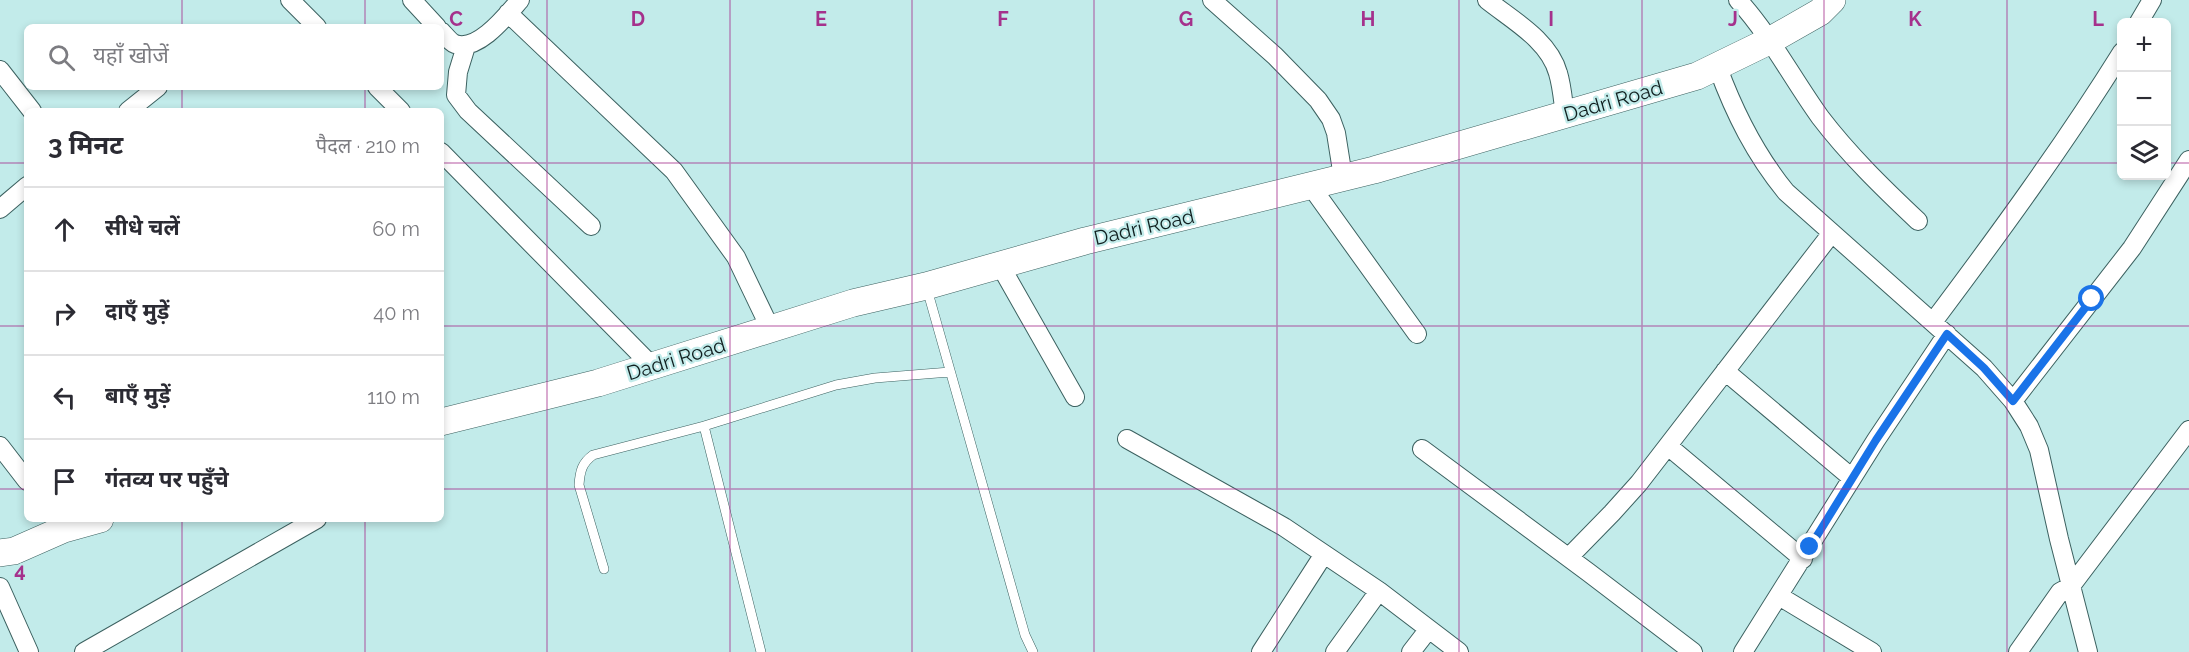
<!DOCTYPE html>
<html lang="hi">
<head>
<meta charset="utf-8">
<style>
	body { margin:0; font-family:Raleway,"Noto Sans Devanagari",sans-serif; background:#f7f7f7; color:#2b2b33 }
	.controls { position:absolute; right:18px; top:18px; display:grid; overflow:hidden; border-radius:9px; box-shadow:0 3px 9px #0003 }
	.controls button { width:54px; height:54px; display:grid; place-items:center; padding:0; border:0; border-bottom:2px solid #e1e1e2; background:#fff; color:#2b2b33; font:30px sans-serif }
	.stop { position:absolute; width:18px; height:18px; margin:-14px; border:4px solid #1a73e8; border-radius:50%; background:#fff }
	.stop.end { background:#1a73e8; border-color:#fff; box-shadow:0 2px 6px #0008 }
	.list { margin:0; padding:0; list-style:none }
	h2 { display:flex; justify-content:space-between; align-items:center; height:78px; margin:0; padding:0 24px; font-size:26px }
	h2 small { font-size:20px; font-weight:400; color:#7c7c81 }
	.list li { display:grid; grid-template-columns:39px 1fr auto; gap:18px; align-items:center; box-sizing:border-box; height:84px; padding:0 24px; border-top:2px solid #e1e1e2 }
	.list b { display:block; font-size:22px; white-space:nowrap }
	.list em { font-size:20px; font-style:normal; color:#7c7c81 }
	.icon { flex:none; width:33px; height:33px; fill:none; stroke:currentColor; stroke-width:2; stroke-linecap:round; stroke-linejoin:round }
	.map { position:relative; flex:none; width:2189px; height:652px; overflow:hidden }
	.search { position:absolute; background:#fff; box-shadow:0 3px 9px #0003; left:24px; top:24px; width:420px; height:66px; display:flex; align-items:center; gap:15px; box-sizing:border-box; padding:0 21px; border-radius:9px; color:#7c7c81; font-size:22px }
	.panel { position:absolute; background:#fff; box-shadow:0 3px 9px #0003; left:24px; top:108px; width:420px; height:414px; border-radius:9px }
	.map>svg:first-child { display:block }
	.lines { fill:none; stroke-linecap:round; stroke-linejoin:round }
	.service-casing { stroke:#3c6160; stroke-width:10 }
	.minor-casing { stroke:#3c6160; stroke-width:20 }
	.secondary-casing { stroke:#3c6160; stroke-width:28 }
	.service { stroke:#fff; stroke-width:9 }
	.minor { stroke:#fff; stroke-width:18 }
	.secondary { stroke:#fff; stroke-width:27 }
	.route { stroke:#1a73e8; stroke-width:8 }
	.grid { fill:none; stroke:#a5318c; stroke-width:1.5; stroke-opacity:0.55 }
	.labels { text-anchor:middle; stroke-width:4.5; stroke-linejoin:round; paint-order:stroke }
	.street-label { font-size:20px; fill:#112020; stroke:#c2ebea }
	.grid-label { font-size:20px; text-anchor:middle; font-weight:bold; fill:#a5318c; stroke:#c2ebea; stroke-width:4.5; stroke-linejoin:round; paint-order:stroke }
</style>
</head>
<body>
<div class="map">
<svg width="2189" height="652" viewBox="0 0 2189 652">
	<rect width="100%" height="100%" fill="#c2ebea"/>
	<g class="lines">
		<defs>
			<path id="service" d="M927,289L1025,635L1033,652
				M704,426L761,652
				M604,569L579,485C580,471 582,463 593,455L704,426L836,385L875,378L950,372"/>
			<path id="minor" d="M290,0L317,27
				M412,0L437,27
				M1212,0L1275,56L1318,100L1331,119L1336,133L1343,177
				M1487,0C1512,20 1549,40 1558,73C1562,86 1563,101 1565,115
				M1738,0C1770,35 1792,78 1820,117C1849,155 1883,188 1918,221
				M508,13L674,171L736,257L771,330
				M2139,22L2152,0
				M441,31C445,35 450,42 455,44C478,52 506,16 520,0
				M466,46L458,72L456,95L468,111L591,226
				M1718,68C1735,114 1755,154 1786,192L1984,368L2013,401L2029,426L2039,450L2059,539L2088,652
				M0,70L32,111
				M377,87L401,111
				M128,111L158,87
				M441,152L652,366
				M1310,185L1417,334
				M0,209L27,186
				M1000,265L1075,397
				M1933,322C1999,234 2064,145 2122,52
				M1725,371L1852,478
				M2013,401L2132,248L2189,160
				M1127,439L1284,527L1379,591L1459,652
				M0,446L27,481
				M1668,446L1803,559
				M1422,449L1588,572L1693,652
				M1569,557L1612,513L1639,483L1831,234
				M0,587L29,652
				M1779,596L1872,652
				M84,652L317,519
				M1261,652L1324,554
				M1335,652L1379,591
				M1411,652L1428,630
				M1743,652L1876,440L1947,334
				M2018,652L2060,592L2071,586L2189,430"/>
			<path id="secondary" d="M441,422L598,383L853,303L926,286L1085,241L1374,170L1697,76L1771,40L1820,12L1832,0
				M0,553L14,551L64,529L100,519"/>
		</defs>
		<!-- service casing -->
		<use href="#service" class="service-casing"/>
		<!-- minor casing -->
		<use href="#minor" class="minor-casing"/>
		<!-- secondary casing -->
		<use href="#secondary" class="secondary-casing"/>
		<!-- service -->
		<use href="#service" class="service"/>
		<!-- minor -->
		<use href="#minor" class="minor"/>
		<!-- secondary -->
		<use href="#secondary" class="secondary"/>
	</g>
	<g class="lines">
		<!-- route -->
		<path class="route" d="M1810,547L1876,440L1947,334L1984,368L2013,401L2092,299"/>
	</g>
	<!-- grid -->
	<path class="grid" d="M182,0V27M365,0V27M547,0V652M730,0V652M912,0V652M1094,0V652M1277,0V652M1459,0V652M1642,0V652M1824,0V652M2007,0V652M182,87V111M365,87V111M0,163H27M441,163H2122M2166,163H2189M0,326H27M441,326H2189M0,489H27M441,489H2189M182,519V652M365,519V652"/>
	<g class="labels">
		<!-- street labels -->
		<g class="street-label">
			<text transform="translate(1613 101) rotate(-16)" y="7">Dadri Road</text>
			<text transform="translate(1144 227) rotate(-13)" y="7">Dadri Road</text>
			<text transform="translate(676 359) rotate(-17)" y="7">Dadri Road</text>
		</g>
	</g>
	<g class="grid-label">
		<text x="456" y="26">C</text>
		<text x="638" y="26">D</text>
		<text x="821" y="26">E</text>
		<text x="1003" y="26">F</text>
		<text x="1186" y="26">G</text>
		<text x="1368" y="26">H</text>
		<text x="1551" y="26">I</text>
		<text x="1733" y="26">J</text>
		<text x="1915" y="26">K</text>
		<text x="2098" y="26">L</text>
		<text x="20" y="577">4</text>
	</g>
</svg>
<div class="controls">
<button>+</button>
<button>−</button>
<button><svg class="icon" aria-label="layers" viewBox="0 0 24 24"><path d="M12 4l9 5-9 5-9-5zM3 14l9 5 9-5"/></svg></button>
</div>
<div class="stop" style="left:2092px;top:299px"></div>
<div class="stop end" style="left:1810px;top:547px"></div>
<div class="search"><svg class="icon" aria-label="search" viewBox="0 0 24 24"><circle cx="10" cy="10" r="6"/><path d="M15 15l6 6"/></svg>यहाँ खोजें</div>
<section class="panel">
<h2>3 मिनट<small>पैदल · 210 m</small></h2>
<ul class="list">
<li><svg class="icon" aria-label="ahead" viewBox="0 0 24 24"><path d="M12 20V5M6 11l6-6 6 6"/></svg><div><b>सीधे चलें</b></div><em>60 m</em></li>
<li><svg class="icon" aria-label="right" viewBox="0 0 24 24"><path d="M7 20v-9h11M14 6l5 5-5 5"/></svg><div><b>दाएँ मुड़ें</b></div><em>40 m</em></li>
<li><svg class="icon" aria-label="left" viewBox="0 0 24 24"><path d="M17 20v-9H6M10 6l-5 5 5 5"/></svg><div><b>बाएँ मुड़ें</b></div><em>110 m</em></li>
<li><svg class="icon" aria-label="arrive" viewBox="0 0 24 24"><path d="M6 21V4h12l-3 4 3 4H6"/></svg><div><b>गंतव्य पर पहुँचे</b></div></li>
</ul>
</section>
</div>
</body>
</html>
